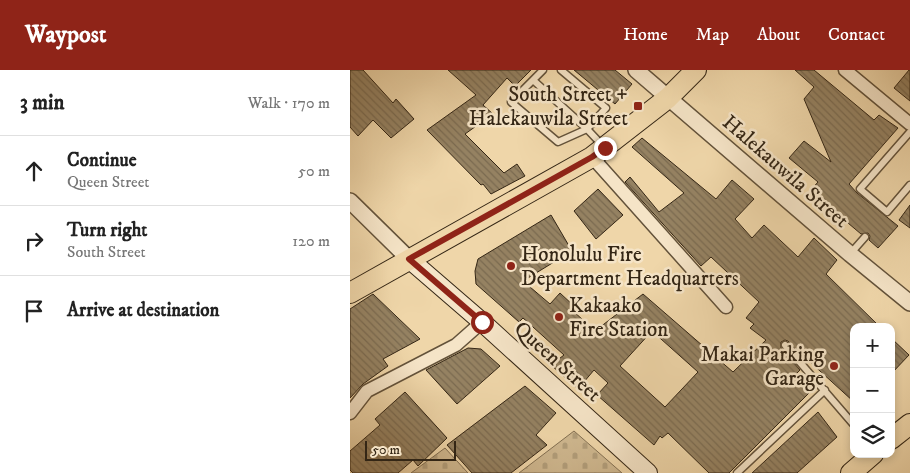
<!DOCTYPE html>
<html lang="en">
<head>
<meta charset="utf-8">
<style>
	body { margin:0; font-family:"IM FELL DW Pica",serif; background:#f2f2f2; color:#222 }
	.controls { position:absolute; right:15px; bottom:15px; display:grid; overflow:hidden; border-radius:10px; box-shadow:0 2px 8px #0003 }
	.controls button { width:45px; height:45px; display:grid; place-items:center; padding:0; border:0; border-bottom:1px solid #e0e0e0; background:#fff; color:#222; font:25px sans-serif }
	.scale { position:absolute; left:15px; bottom:12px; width:91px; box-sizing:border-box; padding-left:5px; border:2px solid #342615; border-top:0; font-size:14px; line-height:18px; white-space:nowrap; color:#342615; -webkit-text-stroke:4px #f5e4c7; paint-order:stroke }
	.stop { position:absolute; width:15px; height:15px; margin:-11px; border:4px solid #8f2418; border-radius:50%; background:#fff }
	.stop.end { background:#8f2418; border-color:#fff; box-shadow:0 1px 5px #0008 }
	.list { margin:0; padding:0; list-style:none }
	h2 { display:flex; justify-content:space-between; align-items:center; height:65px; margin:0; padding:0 20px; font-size:21px }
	h2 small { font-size:16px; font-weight:400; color:#767676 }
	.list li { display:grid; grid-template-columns:32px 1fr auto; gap:15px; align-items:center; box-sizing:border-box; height:70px; padding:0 20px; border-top:1px solid #e0e0e0 }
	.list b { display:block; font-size:19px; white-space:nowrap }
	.list p { margin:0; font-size:16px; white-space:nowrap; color:#767676 }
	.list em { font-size:16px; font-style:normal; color:#767676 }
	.icon { flex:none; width:28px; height:28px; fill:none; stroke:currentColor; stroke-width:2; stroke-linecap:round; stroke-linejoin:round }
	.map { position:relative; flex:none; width:560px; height:403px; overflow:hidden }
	header { display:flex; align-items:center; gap:30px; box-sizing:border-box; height:70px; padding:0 25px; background:#8f2418; color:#fff }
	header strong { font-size:24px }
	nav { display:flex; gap:28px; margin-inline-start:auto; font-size:18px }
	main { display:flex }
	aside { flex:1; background:#fff }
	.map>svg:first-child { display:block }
	.cemetery { fill:url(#cemetery-stones); stroke:#826f52 }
	.building { fill:url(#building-back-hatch); stroke:#342615; fill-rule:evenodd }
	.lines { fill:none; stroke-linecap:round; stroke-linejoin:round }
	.service-casing { stroke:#63523a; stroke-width:9 }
	.minor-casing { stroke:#63523a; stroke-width:15 }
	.tertiary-casing { stroke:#63523a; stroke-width:18 }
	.secondary-casing { stroke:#342615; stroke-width:20 }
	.primary-casing { stroke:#342615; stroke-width:22 }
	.service { stroke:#f5e4c7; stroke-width:6 }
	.minor { stroke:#f5e4c7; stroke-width:12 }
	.tertiary { stroke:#f5e4c7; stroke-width:15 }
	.secondary { stroke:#f5e4c7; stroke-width:18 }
	.primary { stroke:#efd6a9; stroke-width:20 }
	.route { stroke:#8f2418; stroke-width:6 }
	.poi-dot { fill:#8f2418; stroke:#f5e4c7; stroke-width:2 }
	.labels { text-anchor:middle; stroke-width:5; stroke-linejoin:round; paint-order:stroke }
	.poi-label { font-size:21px; fill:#342615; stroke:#f5e4c7; text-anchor:end }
	.street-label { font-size:21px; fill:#342615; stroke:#f5e4c7 }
</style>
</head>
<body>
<header>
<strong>Waypost</strong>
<nav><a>Home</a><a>Map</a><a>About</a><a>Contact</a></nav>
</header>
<main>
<aside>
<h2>3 min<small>Walk · 170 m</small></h2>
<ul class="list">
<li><svg class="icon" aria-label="ahead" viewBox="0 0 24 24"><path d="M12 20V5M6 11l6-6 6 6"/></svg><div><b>Continue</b><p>Queen Street</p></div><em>50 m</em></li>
<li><svg class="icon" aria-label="right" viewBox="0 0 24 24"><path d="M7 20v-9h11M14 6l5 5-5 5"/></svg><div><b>Turn right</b><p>South Street</p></div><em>120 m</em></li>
<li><svg class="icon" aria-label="arrive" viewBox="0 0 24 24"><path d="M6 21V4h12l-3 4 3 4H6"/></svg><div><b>Arrive at destination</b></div></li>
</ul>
</aside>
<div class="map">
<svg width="560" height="403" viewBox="0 0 560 403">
	<defs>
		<pattern id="cemetery-stones" width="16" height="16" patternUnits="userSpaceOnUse" patternTransform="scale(1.25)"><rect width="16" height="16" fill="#cfb890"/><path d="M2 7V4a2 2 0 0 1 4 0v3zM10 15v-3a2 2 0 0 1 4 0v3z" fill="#b29e7b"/></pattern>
		<pattern id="building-back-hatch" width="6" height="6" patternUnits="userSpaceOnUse" patternTransform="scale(1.25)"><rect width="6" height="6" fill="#958262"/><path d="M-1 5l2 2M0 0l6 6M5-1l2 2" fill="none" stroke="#7a6a50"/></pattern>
	</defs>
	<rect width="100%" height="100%" fill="#efd6a9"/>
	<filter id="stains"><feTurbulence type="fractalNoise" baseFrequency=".004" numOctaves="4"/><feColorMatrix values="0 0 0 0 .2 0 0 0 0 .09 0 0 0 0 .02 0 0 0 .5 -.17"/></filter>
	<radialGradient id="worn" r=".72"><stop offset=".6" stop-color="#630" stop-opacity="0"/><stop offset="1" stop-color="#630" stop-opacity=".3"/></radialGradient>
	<!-- cemetery -->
	<path class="cemetery" d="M224,361L272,403H169Z
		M95,378L118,403H61Z"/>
	<!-- building -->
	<path class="building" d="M0,0H13L43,33L46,29L64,49L41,68L23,50L8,66L0,57Z
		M98,0H181L165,16L157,8L133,35L143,44L115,64L154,103L167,94L175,106L141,124L133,114L131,115L77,60L126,25Z
		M224,0H265L282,14L265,34Z
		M445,0H464L524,50L529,45L548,58L499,114L507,123L548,156L528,178L519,170L520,166L518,163L511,164L460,121L468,112L439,88L454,71L481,92L454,29L464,17Z
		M559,0H560V31L544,18Z
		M292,68L366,129L382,110L404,129L385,149L402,168L414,155L448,187L464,168L487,190L476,204L530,257H504V332L459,291L457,293L438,271L435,270L431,272V278L450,300L446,304L462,320L379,403H359L318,363L312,368L310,366L304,375L247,325L258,313L244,300L228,319L201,295L214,285L173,248L169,252L126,214L125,201L128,189L201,145L222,181L173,211L200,234L210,223L225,237L222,240L245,261L293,224L383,302L416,270L400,258L404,254L396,248L409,232L361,187L351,196L275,112L280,107L309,142L334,123L282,77ZM302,261L348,302L315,337L270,296Z
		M248,119L273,145L246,169L224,141Z
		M560,135V158L549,150Z
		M23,224L70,269L33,289L38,296L13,314L0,328V239Z
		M541,268L559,285L541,304Z
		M118,278L131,279L150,296L107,334L76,300Z
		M175,316L206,343L186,365L197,375L161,403H122L97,375Z
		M55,322L97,368L68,396L63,390L48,403H3L0,400V381L30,355L25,349Z
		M468,342L487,367L447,403H402Z"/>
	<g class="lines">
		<defs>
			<path id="service" d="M211,0L256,38L237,59L208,72L161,32L183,10L237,59L253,76
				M183,10L193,0
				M560,62L510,119L537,142L560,115
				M500,184L515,167
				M435,275L504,355
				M387,403L475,320"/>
			<path id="minor" d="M495,0L560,54
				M242,87L376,237
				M0,343L17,321L106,275L132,252"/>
			<path id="tertiary" d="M286,0L500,184L560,233
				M0,131L59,189"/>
			<path id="secondary" d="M59,189L132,252L298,403"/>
			<path id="primary" d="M0,223L242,87L318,28L346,0
				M541,369L560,354
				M501,403L523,384"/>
		</defs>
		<!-- service casing -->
		<use href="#service" class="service-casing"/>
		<!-- minor casing -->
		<use href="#minor" class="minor-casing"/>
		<!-- tertiary casing -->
		<use href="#tertiary" class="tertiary-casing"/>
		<!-- secondary casing -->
		<use href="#secondary" class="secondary-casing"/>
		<!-- primary casing -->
		<use href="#primary" class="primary-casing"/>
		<!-- service -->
		<use href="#service" class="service"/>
		<!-- minor -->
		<use href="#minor" class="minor"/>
		<!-- tertiary -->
		<use href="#tertiary" class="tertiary"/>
		<!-- secondary -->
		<use href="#secondary" class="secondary"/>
		<!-- primary -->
		<use href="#primary" class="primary"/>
	</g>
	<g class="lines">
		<!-- route -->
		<path class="route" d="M132,252L59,189L242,87L255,78"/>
	</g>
	<!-- markers -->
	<g class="poi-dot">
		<rect x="283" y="31" width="10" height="10" rx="2.5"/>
		<circle cx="161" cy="196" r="5"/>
		<circle cx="209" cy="247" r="5"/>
		<circle cx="484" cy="296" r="5"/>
	</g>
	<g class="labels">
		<!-- poi labels -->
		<g class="poi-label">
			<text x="278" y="31">South Street +<tspan x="278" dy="24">Halekauwila Street</tspan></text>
			<text x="171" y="191" text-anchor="start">Honolulu Fire<tspan x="171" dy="24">Department Headquarters</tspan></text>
			<text x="219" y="242" text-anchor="start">Kakaako<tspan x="219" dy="24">Fire Station</tspan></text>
			<text x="474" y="291">Makai Parking<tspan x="474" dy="24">Garage</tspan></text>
		</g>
		<!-- street labels -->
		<g class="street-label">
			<text transform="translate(436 101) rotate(41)" y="7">Halekauwila Street</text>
			<text transform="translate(208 291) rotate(42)" y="7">Queen Street</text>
		</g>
	</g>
	<rect width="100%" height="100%" filter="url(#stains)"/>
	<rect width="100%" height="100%" fill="url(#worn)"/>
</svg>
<div class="controls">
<button>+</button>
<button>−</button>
<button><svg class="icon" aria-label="layers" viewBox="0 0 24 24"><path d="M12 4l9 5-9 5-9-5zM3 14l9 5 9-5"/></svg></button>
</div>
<div class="scale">50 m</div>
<div class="stop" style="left:132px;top:252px"></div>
<div class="stop end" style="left:255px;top:78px"></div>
</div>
</main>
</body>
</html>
